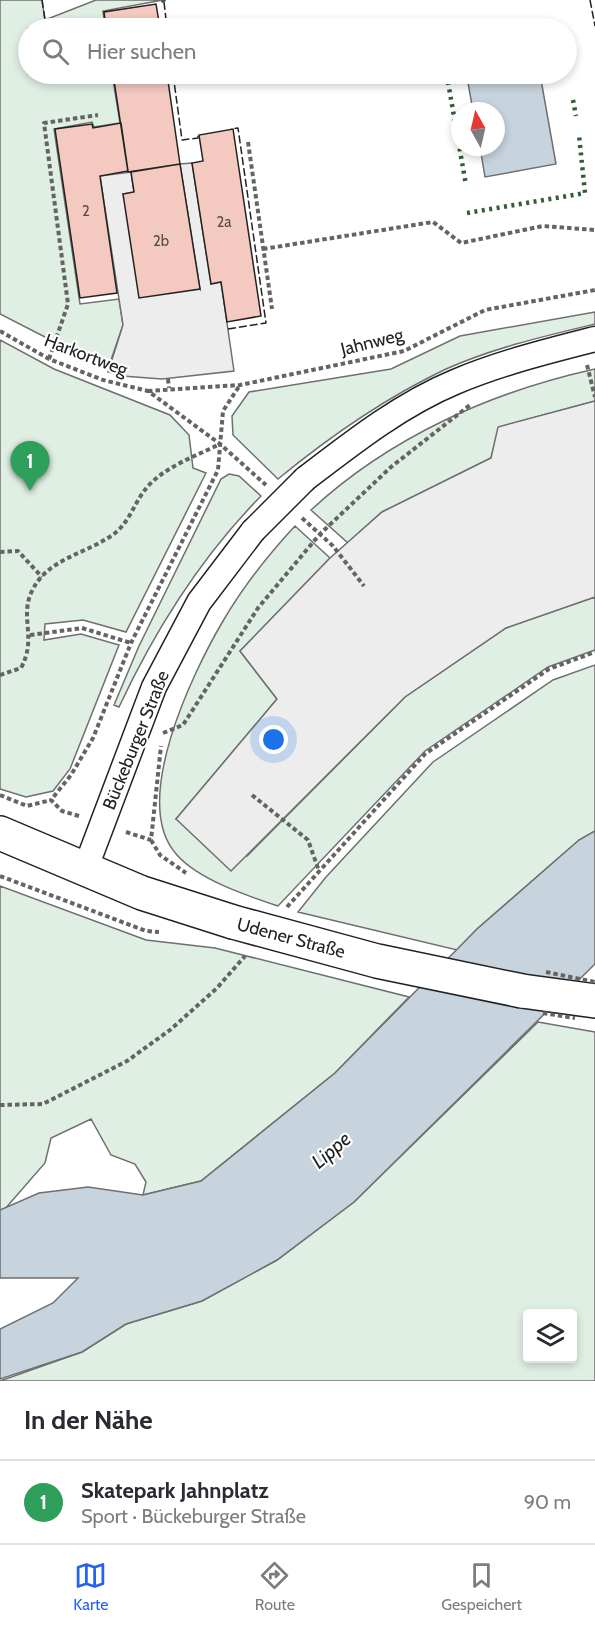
<!DOCTYPE html>
<html lang="de">
<head>
<meta charset="utf-8">
<style>
	body { margin:0; font-family:Cabin,sans-serif; background:#f2f2f3; color:#2b2b33 }
	.controls { position:absolute; right:18px; bottom:18px; display:grid; overflow:hidden; border-radius:6px; box-shadow:0 3px 9px #0003 }
	.controls button { width:54px; height:54px; display:grid; place-items:center; padding:0; border:0; border-bottom:2px solid #e1e1e2; background:#fff; color:#2b2b33; font:30px sans-serif }
	.compass { position:absolute; left:451px; top:102px; width:54px; height:54px; border-radius:50%; background:#fff; box-shadow:0 3px 9px #0003; rotate:352deg }
	.you { position:absolute; left:274px; top:740px; width:21px; height:21px; margin:-15px; border:4px solid #fff; border-radius:50%; background:#1a73e8; box-shadow:0 0 0 9px #1a73e833 }
	.badge { display:grid; place-items:center; width:39px; height:39px; border-radius:50%; background:#2563eb; color:#fff; font-size:20px; font-weight:700 }
	.pin { position:absolute; translate:-50% -50px; filter:drop-shadow(0 2px 3px #0008) }
	.pin::after { content:''; position:absolute; top:32px; width:21px; height:18px; background:inherit; clip-path:polygon(0 0,100% 0,50% 100%) }
	.list { margin:0; padding:0; list-style:none }
	h2 { display:flex; justify-content:space-between; align-items:center; height:78px; margin:0; padding:0 24px; font-size:26px }
	h2 small { font-size:20px; font-weight:400; color:#7c7c81 }
	.list li { display:grid; grid-template-columns:39px 1fr auto; gap:18px; align-items:center; box-sizing:border-box; height:84px; padding:0 24px; border-top:2px solid #e1e1e2 }
	.list b { display:block; font-size:22px; white-space:nowrap }
	.list p { margin:0; font-size:20px; white-space:nowrap; color:#7c7c81 }
	.list em { font-size:20px; font-style:normal; color:#7c7c81 }
	.icon { flex:none; width:33px; height:33px; fill:none; stroke:currentColor; stroke-width:2; stroke-linecap:round; stroke-linejoin:round }
	.map { position:relative; flex:none; width:595px; height:1381px; overflow:hidden }
	.search { position:absolute; background:#fff; box-shadow:0 3px 9px #0003; left:18px; right:18px; top:18px; height:66px; display:flex; align-items:center; gap:15px; box-sizing:border-box; padding:0 21px; border-radius:33px; color:#7c7c81; font-size:22px }
	.sheet { height:162px; background:#fff }
	nav { display:flex; justify-content:space-around; align-items:center; box-sizing:border-box; height:84px; border-top:2px solid #e1e1e2; background:#fff; font-size:16px; color:#7c7c81 }
	nav a { display:grid; justify-items:center; gap:3px }
	nav .on { color:#2563eb }
	.map>svg:first-child { display:block }
	.green { fill:#e0efe3; stroke:#6f6f6f; stroke-width:1.5; fill-rule:evenodd }
	.parking { fill:#ededed; stroke:#6f6f6f; stroke-width:1.5 }
	.water { fill:#c7d3dd; stroke:#6f6f6f; stroke-width:1.5 }
	.building { fill:#f3c9c0; stroke:#222; stroke-width:1.5 }
	.lines { fill:none; stroke-linecap:round; stroke-linejoin:round }
	.street-casing { stroke:#222; stroke-width:27 }
	.secondary-casing { stroke:#222; stroke-width:36 }
	.path { stroke:#646464; stroke-width:4; stroke-dasharray:4.5 3; stroke-linecap:butt }
	.street { stroke:#fff; stroke-width:24 }
	.secondary { stroke:#fff; stroke-width:33 }
	.street-bridge-casing { stroke:#222; stroke-width:27; stroke-linecap:butt }
	.secondary-bridge-casing { stroke:#222; stroke-width:36; stroke-linecap:butt }
	.path-bridge { stroke:#646464; stroke-width:4; stroke-dasharray:4.5 3; stroke-linecap:butt }
	.street-bridge { stroke:#fff; stroke-width:24 }
	.secondary-bridge { stroke:#fff; stroke-width:33 }
	.hedge { stroke:#2f5e38; stroke-width:4.5; stroke-dasharray:3 4.5; stroke-linecap:butt }
	.fence { stroke:#222; stroke-width:1.5; stroke-dasharray:8 3; stroke-linecap:butt }
	.labels { text-anchor:middle; stroke-width:4.5; stroke-linejoin:round; paint-order:stroke }
	.number-label { font-size:15px; fill:#564c4a }
	.street-label { font-size:18px; fill:#222; stroke:#fff }
	.water-label { font-size:20px; font-style:italic; fill:#222; stroke:#fff }
</style>
</head>
<body>
<div class="map">
<svg width="595" height="1381" viewBox="0 0 595 1381">
	<rect width="100%" height="100%" fill="#fff"/>
	<!-- green -->
	<path class="green" d="M0,0H42L45,20L96,0H163L103,11L105,28H28V74H112L120,123L94,127L92,122L54,129L80,304L119,299L123,325L110,363L47,338L0,314Z
		M595,312V324C545,336 493,348 446,369C385,398 329,437 278,479L233,435L232,416L249,392L391,369L460,336Z
		M0,340L54,369L170,415L189,435L193,468L206,473L126,632L83,620L45,624L44,640L81,634L119,645L70,769L53,791L26,797L0,789Z
		M595,369V401L499,427L491,458L382,512L348,543L311,510C390,437 491,392 595,369Z
		M229,474L239,476L261,496C201,557 155,630 119,707L114,705L139,646L221,479Z
		M295,526L330,558L240,651L277,699L176,819L247,856L405,697L506,628L595,597V650L548,667L425,751L278,906C248,896 199,880 177,855C129,803 193,672 223,621C243,587 268,555 295,526Z
		M595,665V831L579,840L477,929L457,950L298,912L326,877L433,762L553,680Z
		M0,886L146,940L215,948L409,997L335,1073L201,1181L143,1195L146,1182L135,1164L111,1155L91,1119L51,1138L45,1163L4,1210H0Z
		M538,1022L595,1032V1381H0L82,1352L126,1324L202,1301L277,1260L354,1202ZM528,1314H572V1358H528Z"/>
	<!-- parking -->
	<path class="parking" d="M192,163L211,283L221,282L234,371L162,379L122,376L108,372L123,325L100,176L131,172L134,192L123,194L200,289L180,164Z
		M595,401V597L506,628L405,697L231,871L176,819L277,699L240,651L330,558L382,512L491,458L498,427Z"/>
	<!-- water -->
	<path class="water" d="M486,74H540L556,164L485,177L480,147H496V111H473L467,77Z
		M595,831V964L354,1202L277,1260L202,1301L126,1324L82,1352L0,1379V1329L53,1303L78,1278H0V1210L39,1193L88,1187L143,1195L201,1181L335,1073L477,929L579,840Z"/>
	<!-- building -->
	<path class="building" d="M156,4L160,28H106L104,12Z
		M113,74H167L180,164L128,172Z
		M121,123L128,171L100,176L117,293L80,298L55,129L92,124L93,128Z
		M233,129L261,316L227,322L221,282L211,284L192,163L203,161L199,135Z
		M180,164L200,289L139,298L123,194L134,192L131,172Z"/>
	<g class="lines">
		<defs>
			<path id="street" d="M305,479C352,443 400,405 455,382C500,363 548,351 595,339
				M86,867L154,687L199,602L253,531"/>
			<path id="secondary" d="M0,833L142,893L233,922
				M522,991L595,1001"/>
		</defs>
		<!-- street casing -->
		<use href="#street" class="street-casing"/>
		<!-- secondary casing -->
		<use href="#secondary" class="secondary-casing"/>
		<!-- path -->
		<path class="path" d="M248,142L272,309
			M263,249L433,222L461,243L543,226L595,230
			M0,331L49,359L103,380L148,391L220,444L266,485
			M49,359L68,304L44,123L98,115
			M587,365L595,397
			M168,379L169,388
			M148,391L240,385L404,351L485,310L595,290
			M302,518L333,546L364,586
			M0,552L18,551L42,577
			M30,635L82,628L131,643
			M0,675L21,668C37,638 20,619 31,593C46,559 83,555 111,536C130,524 134,501 149,485C167,466 196,456 220,444
			M163,733L183,725L258,608L320,534L391,467L470,405
			M0,795L27,806L51,800
			M252,795L308,840L319,871
			M79,816L62,811L51,800L71,775L93,738L131,643L218,470L223,411L240,385
			M126,832L151,840L161,746
			M151,840L160,855L186,873
			M0,876L146,931L159,932
			M287,907L425,754L549,669L595,652
			M0,1105L43,1104L127,1061L170,1030L217,988L245,956"/>
		<!-- street -->
		<use href="#street" class="street"/>
		<!-- secondary -->
		<use href="#secondary" class="secondary"/>
		<defs>
			<path id="street-bridge" d="M253,531L305,479"/>
			<path id="secondary-bridge" d="M233,922L377,961L522,991"/>
		</defs>
		<!-- street-bridge casing -->
		<use href="#street-bridge" class="street-bridge-casing"/>
		<!-- secondary-bridge casing -->
		<use href="#secondary-bridge" class="secondary-bridge-casing"/>
		<!-- path-bridge -->
		<path class="path-bridge" d="M546,972L595,982
			M543,1013L575,1018"/>
		<!-- street-bridge -->
		<use href="#street-bridge" class="street-bridge"/>
		<!-- secondary-bridge -->
		<use href="#secondary-bridge" class="secondary-bridge"/>
		<!-- hedge -->
		<path class="hedge" d="M163,0L164,2
			M448,82L466,185
			M573,100L576,116
			M467,213L585,193L579,135"/>
		<!-- fence -->
		<path class="fence" d="M42,0L45,20
			M590,0L595,26
			M164,2L167,28
			M173,74L182,140L198,138V134
			M228,329L266,323L238,128L231,129"/>
	</g>
	<g class="labels">
		<!-- number labels -->
		<g class="number-label">
			<text x="86" y="216">2</text>
			<text x="224" y="227">2a</text>
			<text x="161" y="246">2b</text>
		</g>
		<!-- street labels -->
		<g class="street-label">
			<text transform="translate(372 342) rotate(-14)" y="6">Jahnweg</text>
			<text transform="translate(86 355) rotate(21)" y="6">Harkortweg</text>
			<text transform="translate(136 740) rotate(-68)" y="6">Bückeburger Straße</text>
			<text transform="translate(291 938) rotate(15)" y="6">Udener Straße</text>
		</g>
		<!-- water labels -->
		<g class="water-label">
			<text transform="translate(331 1150) rotate(-41)" y="7">Lippe</text>
		</g>
	</g>
</svg>
<div class="controls">
<button><svg class="icon" aria-label="layers" viewBox="0 0 24 24"><path d="M12 4l9 5-9 5-9-5zM3 14l9 5 9-5"/></svg></button>
</div>
<svg class="compass" viewBox="-18 -18 36 36"><path d="M0-13l5 13h-10z" fill="#e53935"/><path d="M0 13l5-13h-10z" fill="#7c7c81"/></svg>
<div class="you"></div>
<div class="pin badge" style="left:30px;top:491px;background:#2e9e5b">1</div>
<div class="search"><svg class="icon" aria-label="search" viewBox="0 0 24 24"><circle cx="10" cy="10" r="6"/><path d="M15 15l6 6"/></svg>Hier suchen</div>
</div>
<section class="sheet">
<h2>In der Nähe<small></small></h2>
<ul class="list">
<li><span class="badge" style="background:#2e9e5b">1</span><div><b>Skatepark Jahnplatz</b><p>Sport · Bückeburger Straße</p></div><em>90 m</em></li>
</ul>
</section>
<nav>
<a class="on"><svg class="icon" aria-label="map" viewBox="0 0 24 24"><path d="M3 6l6-2 6 2 6-2v14l-6 2-6-2-6 2zM9 4v14M15 6v14"/></svg>Karte</a>
<a><svg class="icon" aria-label="directions" viewBox="0 0 24 24"><path d="M12 3l9 9-9 9-9-9zM9 14v-3h6M13 9l2 2-2 2"/></svg>Route</a>
<a><svg class="icon" aria-label="saved" viewBox="0 0 24 24"><path d="M7 4h10v16l-5-4-5 4z"/></svg>Gespeichert</a>
</nav>
</body>
</html>
